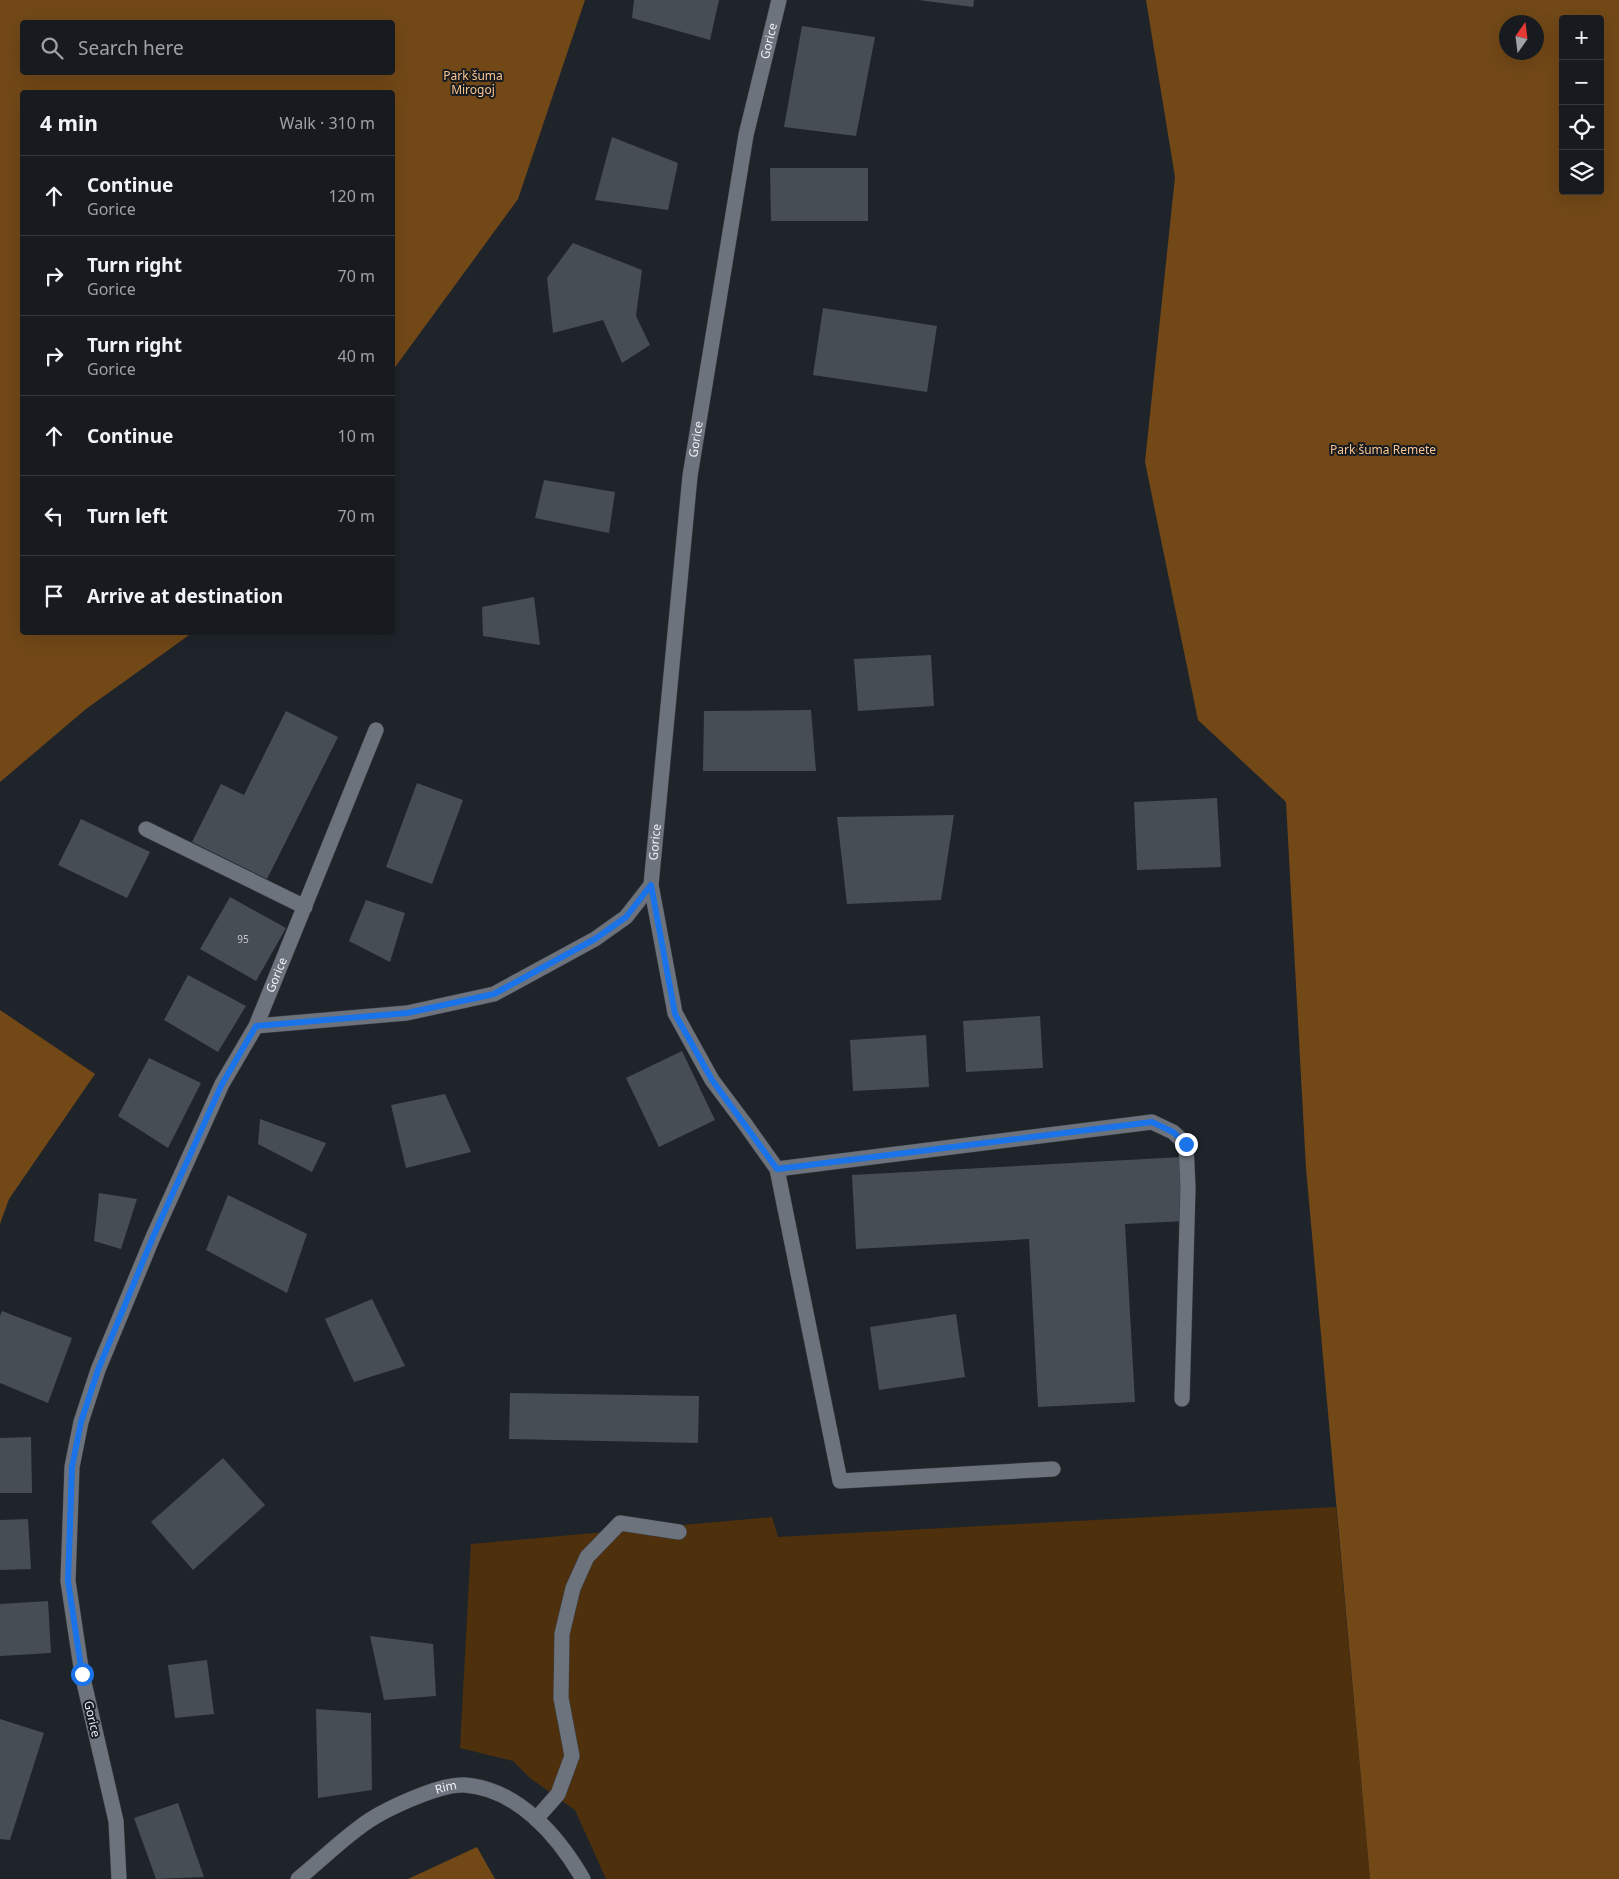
<!DOCTYPE html>
<html lang="en">
<head>
<meta charset="utf-8">
<style>
	body { margin:0; font-family:"Noto Sans",sans-serif; background:#24282d; color:#f1f3f6 }
	.controls { position:absolute; right:15px; top:15px; display:grid; overflow:hidden; border-radius:5px; box-shadow:0 5px 20px #0002 }
	.controls button { width:45px; height:45px; display:grid; place-items:center; padding:0; border:0; border-bottom:1px solid #36393e; background:#171b20; color:#f1f3f6; font:25px sans-serif }
	.compass { position:absolute; left:1499px; top:15px; width:45px; height:45px; border-radius:50%; background:#171b20; box-shadow:0 5px 20px #0002; rotate:14deg }
	.stop { position:absolute; width:15px; height:15px; margin:-11px; border:4px solid #1a73e8; border-radius:50%; background:#fff }
	.stop.end { background:#1a73e8; border-color:#fff; box-shadow:0 1px 5px #0008 }
	.list { margin:0; padding:0; list-style:none }
	h2 { display:flex; justify-content:space-between; align-items:center; height:65px; margin:0; padding:0 20px; font-size:21px }
	h2 small { font-size:16px; font-weight:400; color:#9ea1a5 }
	.list li { display:grid; grid-template-columns:32px 1fr auto; gap:15px; align-items:center; box-sizing:border-box; height:80px; padding:0 20px; border-top:1px solid #36393e }
	.list b { display:block; font-size:19px; white-space:nowrap }
	.list p { margin:0; font-size:16px; white-space:nowrap; color:#9ea1a5 }
	.list em { font-size:16px; font-style:normal; color:#9ea1a5 }
	.icon { flex:none; width:28px; height:28px; fill:none; stroke:currentColor; stroke-width:2; stroke-linecap:round; stroke-linejoin:round }
	.map { position:relative; flex:none; width:1619px; height:1879px; overflow:hidden }
	.search { position:absolute; background:#171b20; box-shadow:0 5px 20px #0002; left:20px; top:20px; width:375px; height:55px; display:flex; align-items:center; gap:12px; box-sizing:border-box; padding:0 18px; border-radius:5px; color:#9ea1a5; font-size:19px }
	.panel { position:absolute; background:#171b20; box-shadow:0 5px 20px #0002; left:20px; top:90px; width:375px; height:545px; border-radius:5px }
	.map>svg:first-child { display:block }
	.green { fill:#4e300c }
	.forest { fill:#724817; fill-rule:evenodd }
	.building { fill:#474d55 }
	.lines { fill:none; stroke-linecap:round; stroke-linejoin:round }
	.lane-casing { stroke:#3b3f46; stroke-width:16 }
	.street-casing { stroke:#3b3f46; stroke-width:16 }
	.secondary-casing { stroke:#3b3f46; stroke-width:16 }
	.lane { stroke:#6d737c; stroke-width:15 }
	.street { stroke:#6d737c; stroke-width:15 }
	.secondary { stroke:#6d737c; stroke-width:15 }
	.route { stroke:#1a73e8; stroke-width:6 }
	.labels { text-anchor:middle; stroke-width:4; stroke-linejoin:round; paint-order:stroke }
	.number-label { font-size:10px; fill:#c4c8ce }
	.street-label { font-size:12px; fill:#eef1f6; stroke:#161a21 }
	.park-label { font-size:12px; fill:#fac590; stroke:#161a21 }
</style>
</head>
<body>
<div class="map">
<svg width="1619" height="1879" viewBox="0 0 1619 1879">
	<rect width="100%" height="100%" fill="#1f242b"/>
	<!-- green -->
	<path class="green" d="M1336,1507L1370,1879H606L575,1810L530,1778L513,1761L460,1748L471,1544L772,1517L778,1537Z"/>
	<!-- forest -->
	<path class="forest" d="M0,0H585L518,199L393,370L392,92H22V632L192,633L86,709L0,782ZM392,22V72H22V22Z
		M1146,0H1619V1879H1370L1306,1168L1286,802L1198,720L1145,462L1175,177ZM1563,19H1600V191H1563ZM1536,22V52H1506V22Z
		M0,1010L95,1074L9,1199L0,1224Z
		M477,1847L495,1879H408Z"/>
	<!-- building -->
	<path class="building" d="M634,0H719L710,40L632,18Z
		M918,0H974L973,7Z
		M802,26L875,37L856,136L784,127Z
		M612,137L678,163L668,210L595,200Z
		M770,168H868V221H771Z
		M573,243L642,270L636,316L650,345L622,363L603,320L553,333L547,278Z
		M823,308L937,326L927,392L813,375Z
		M544,480L615,492L609,533L535,518Z
		M534,597L540,645L483,636L482,607Z
		M931,655L934,706L858,711L854,659Z
		M811,710L816,771H703L704,711Z
		M286,711L338,737L267,879L192,842L221,784L244,795Z
		M417,783L463,800L432,884L386,867Z
		M1217,798L1221,867L1137,870L1134,802Z
		M954,815L941,900L847,904L837,817Z
		M81,819L150,852L127,898L58,865Z
		M230,897L286,928L256,981L200,949Z
		M366,900L405,913L390,962L349,941Z
		M188,975L246,1006L218,1052L164,1020Z
		M1040,1016L1043,1068L966,1072L963,1021Z
		M926,1035L929,1087L853,1091L850,1040Z
		M682,1051L715,1120L659,1147L626,1078Z
		M149,1058L201,1083L168,1148L118,1116Z
		M445,1094L471,1152L406,1168L391,1105Z
		M260,1119L326,1143L312,1172L258,1144Z
		M1182,1157L1186,1221L1125,1224L1135,1402L1038,1407L1029,1239L856,1249L852,1175Z
		M99,1193L137,1199L121,1249L94,1241Z
		M228,1195L307,1234L287,1293L206,1250Z
		M372,1299L405,1366L354,1382L325,1319Z
		M2,1311L72,1338L48,1403L0,1383V1316Z
		M956,1314L965,1377L879,1390L870,1327Z
		M510,1393L699,1396L698,1443L509,1439Z
		M31,1437L32,1493H0V1438Z
		M223,1458L265,1505L193,1570L151,1522Z
		M28,1519L31,1569L0,1570V1520Z
		M48,1601L51,1653L0,1656V1604Z
		M370,1636L433,1644L436,1696L384,1700Z
		M207,1660L214,1714L175,1718L168,1665Z
		M316,1709L371,1713L372,1790L318,1798Z
		M0,1719L44,1733L10,1840L0,1839Z
		M178,1803L204,1877L156,1879L134,1818Z"/>
	<g class="lines">
		<defs>
			<path id="lane" d="M146,829L305,907
				M745,1124L777,1169L840,1481L1053,1469
				M777,1169L1152,1122L1173,1132L1186,1144L1188,1188L1182,1399
				M536,1819L558,1794L572,1756L561,1698L562,1634L573,1588L587,1557L620,1523L679,1532"/>
			<g id="street">
				<path d="M651,885L675,1013L712,1080L745,1124"/>
				<path id="s1" d="M256,1026L376,730"/>
			</g>
			<g id="secondary">
				<path id="s2" d="M119,1879L116,1821L82,1674L68,1581L72,1467L81,1422L98,1370L153,1237L222,1084L256,1026L407,1013L494,994L595,939L626,917L651,885L690,476L746,135L779,0"/>
				<path id="s3" d="M298,1879C319,1862 338,1843 360,1827C380,1811 440,1783 465,1785C518,1789 558,1836 583,1879"/>
			</g>
		</defs>
		<!-- lane casing -->
		<use href="#lane" class="lane-casing"/>
		<!-- street casing -->
		<use href="#street" class="street-casing"/>
		<!-- secondary casing -->
		<use href="#secondary" class="secondary-casing"/>
		<!-- lane -->
		<use href="#lane" class="lane"/>
		<!-- street -->
		<use href="#street" class="street"/>
		<!-- secondary -->
		<use href="#secondary" class="secondary"/>
	</g>
	<g class="lines">
		<!-- route -->
		<path class="route" d="M82,1674L68,1581L72,1467L81,1422L98,1370L153,1237L222,1084L256,1026L407,1013L494,994L595,939L626,917L651,885L675,1014L712,1080L777,1169L1152,1122L1173,1132L1186,1144"/>
	</g>
	<g class="labels">
		<!-- number labels -->
		<g class="number-label">
			<text x="243" y="943">95</text>
		</g>
		<!-- street labels -->
		<g class="street-label">
			<text dy="4" stroke="none"><textPath href="#s2" startOffset="2184">Gorice</textPath></text>
			<text dy="4" stroke="none"><textPath href="#s2" startOffset="1779">Gorice</textPath></text>
			<text dy="4" stroke="none"><textPath href="#s2" startOffset="1374">Gorice</textPath></text>
			<text dy="4" stroke="none"><textPath href="#s1" startOffset="55">Gorice</textPath></text>
			<text transform="translate(92 1719) rotate(77)" y="4">Gorice</text>
			<text dy="4" stroke="none"><textPath href="#s3" startOffset="176">Rim</textPath></text>
		</g>
		<!-- park labels -->
		<g class="park-label">
			<text x="473" y="80">Park šuma<tspan x="473" dy="14">Mirogoj</tspan></text>
			<text x="1383" y="454">Park šuma Remete</text>
		</g>
	</g>
</svg>
<div class="controls">
<button>+</button>
<button>−</button>
<button><svg class="icon" aria-label="locate" viewBox="0 0 24 24"><circle cx="12" cy="12" r="6"/><path d="M12 2v4M12 18v4M2 12h4M18 12h4"/></svg></button>
<button><svg class="icon" aria-label="layers" viewBox="0 0 24 24"><path d="M12 4l9 5-9 5-9-5zM3 14l9 5 9-5"/></svg></button>
</div>
<svg class="compass" viewBox="-18 -18 36 36"><path d="M0-13l5 13h-10z" fill="#e53935"/><path d="M0 13l5-13h-10z" fill="#9ea1a5"/></svg>
<div class="stop" style="left:82px;top:1674px"></div>
<div class="stop end" style="left:1186px;top:1144px"></div>
<div class="search"><svg class="icon" aria-label="search" viewBox="0 0 24 24"><circle cx="10" cy="10" r="6"/><path d="M15 15l6 6"/></svg>Search here</div>
<section class="panel">
<h2>4 min<small>Walk · 310 m</small></h2>
<ul class="list">
<li><svg class="icon" aria-label="ahead" viewBox="0 0 24 24"><path d="M12 20V5M6 11l6-6 6 6"/></svg><div><b>Continue</b><p>Gorice</p></div><em>120 m</em></li>
<li><svg class="icon" aria-label="right" viewBox="0 0 24 24"><path d="M7 20v-9h11M14 6l5 5-5 5"/></svg><div><b>Turn right</b><p>Gorice</p></div><em>70 m</em></li>
<li><svg class="icon" aria-label="right" viewBox="0 0 24 24"><path d="M7 20v-9h11M14 6l5 5-5 5"/></svg><div><b>Turn right</b><p>Gorice</p></div><em>40 m</em></li>
<li><svg class="icon" aria-label="ahead" viewBox="0 0 24 24"><path d="M12 20V5M6 11l6-6 6 6"/></svg><div><b>Continue</b></div><em>10 m</em></li>
<li><svg class="icon" aria-label="left" viewBox="0 0 24 24"><path d="M17 20v-9H6M10 6l-5 5 5 5"/></svg><div><b>Turn left</b></div><em>70 m</em></li>
<li><svg class="icon" aria-label="arrive" viewBox="0 0 24 24"><path d="M6 21V4h12l-3 4 3 4H6"/></svg><div><b>Arrive at destination</b></div></li>
</ul>
</section>
</div>
</body>
</html>
